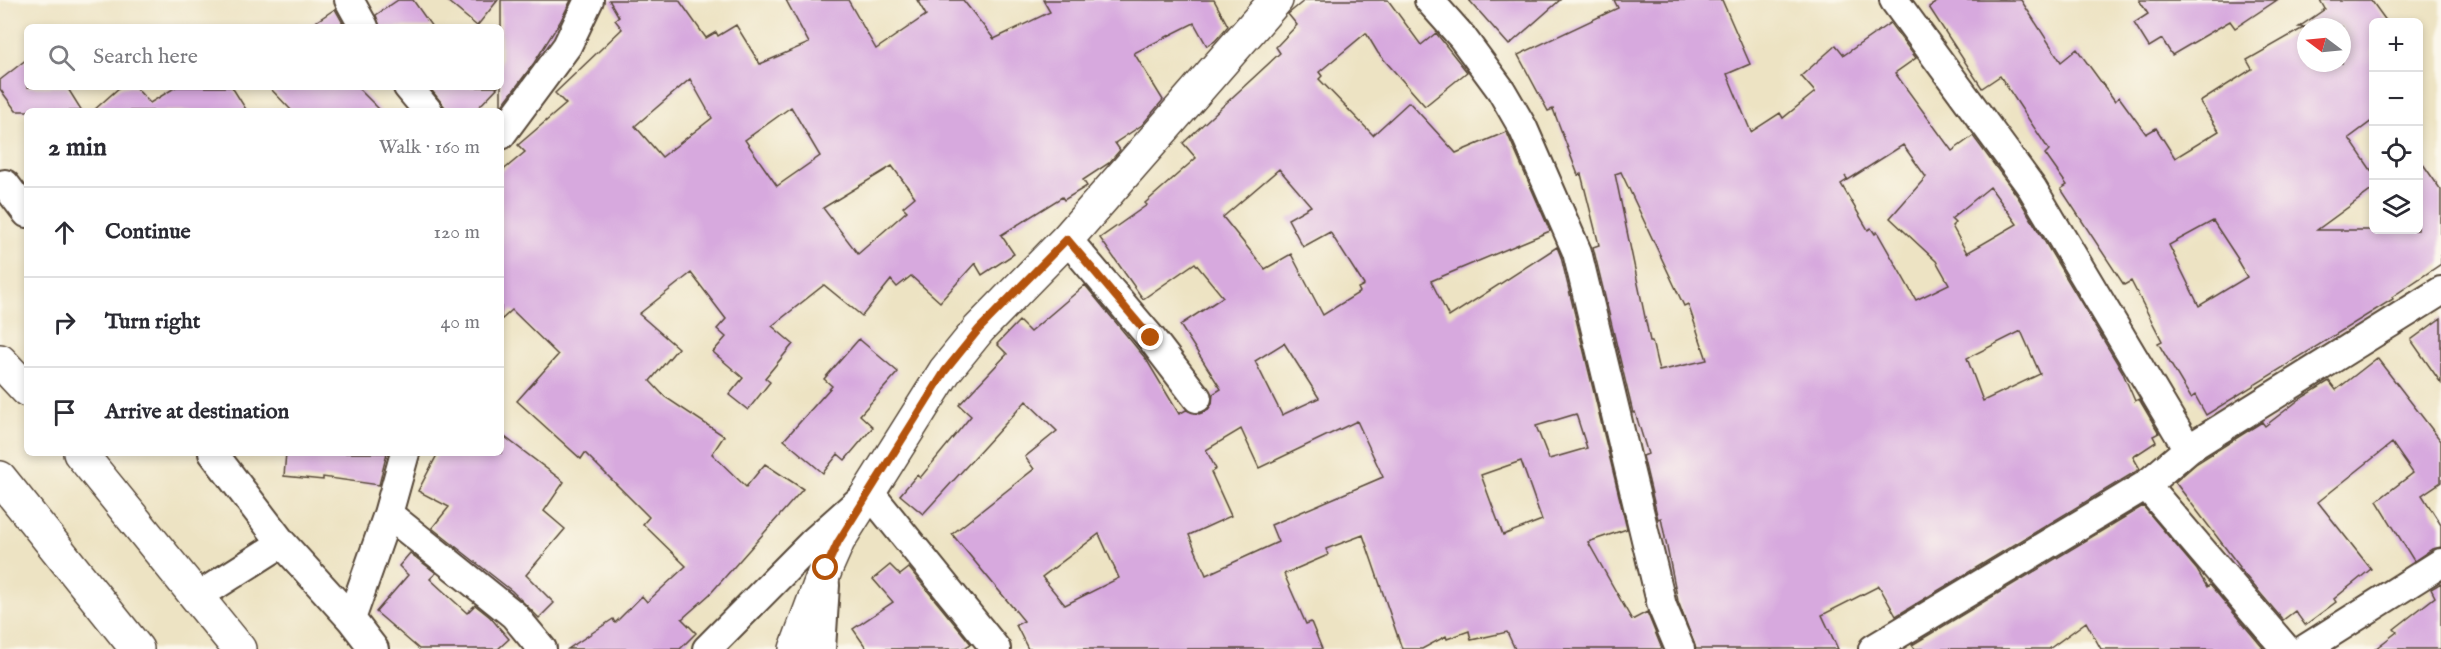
<!DOCTYPE html>
<html lang="en">
<head>
<meta charset="utf-8">
<style>
	body { margin:0; font-family:"IM FELL English",serif; background:#f2f2f3; color:#2b2b33 }
	.controls { position:absolute; right:18px; top:18px; display:grid; overflow:hidden; border-radius:9px; box-shadow:0 3px 9px #0003 }
	.controls button { width:54px; height:54px; display:grid; place-items:center; padding:0; border:0; border-bottom:2px solid #e1e1e2; background:#fff; color:#2b2b33; font:30px sans-serif }
	.compass { position:absolute; left:2297px; top:18px; width:54px; height:54px; border-radius:50%; background:#fff; box-shadow:0 3px 9px #0003; rotate:286deg }
	.stop { position:absolute; width:18px; height:18px; margin:-14px; border:4px solid #b45309; border-radius:50%; background:#fff }
	.stop.end { background:#b45309; border-color:#fff; box-shadow:0 2px 6px #0008 }
	.list { margin:0; padding:0; list-style:none }
	h2 { display:flex; justify-content:space-between; align-items:center; height:78px; margin:0; padding:0 24px; font-size:26px }
	h2 small { font-size:20px; font-weight:400; color:#7c7c81 }
	.list li { display:grid; grid-template-columns:39px 1fr auto; gap:18px; align-items:center; box-sizing:border-box; height:90px; padding:0 24px; border-top:2px solid #e1e1e2 }
	.list b { display:block; font-size:22px; white-space:nowrap }
	.list em { font-size:20px; font-style:normal; color:#7c7c81 }
	.icon { flex:none; width:33px; height:33px; fill:none; stroke:currentColor; stroke-width:2; stroke-linecap:round; stroke-linejoin:round }
	.map { position:relative; flex:none; width:2441px; height:649px; overflow:hidden }
	.search { position:absolute; background:#fff; box-shadow:0 3px 9px #0003; left:24px; top:24px; width:480px; height:66px; display:flex; align-items:center; gap:15px; box-sizing:border-box; padding:0 21px; border-radius:9px; color:#7c7c81; font-size:22px }
	.panel { position:absolute; background:#fff; box-shadow:0 3px 9px #0003; left:24px; top:108px; width:480px; height:348px; border-radius:9px }
	.map>svg:first-child { display:block }
	.building { fill:#d7a9de; fill-rule:evenodd }
	.lines { fill:none; stroke-linecap:round; stroke-linejoin:round }
	.minor-casing { stroke:#564637; stroke-width:32 }
	.secondary-casing { stroke:#564637; stroke-width:36 }
	.motorway-casing { stroke:#564637; stroke-width:36 }
	.minor { stroke:#fff; stroke-width:28 }
	.secondary { stroke:#fff; stroke-width:33 }
	.motorway { stroke:#fff; stroke-width:33 }
	.route { stroke:#b45309; stroke-width:8 }
</style>
</head>
<body>
<div class="map">
<svg width="2441" height="649" viewBox="0 0 2441 649">
	<rect width="100%" height="100%" fill="#fbf7ec"/>
	<filter id="ink" filterUnits="userSpaceOnUse"><feTurbulence type="fractalNoise" baseFrequency=".0167" numOctaves="2"/><feDisplacementMap in="SourceGraphic" scale="12" xChannelSelector="R" yChannelSelector="G"/><feConvolveMatrix kernelMatrix="1 2 1 2 8 2 1 2 1" color-interpolation-filters="sRGB"/></filter>
	<filter id="wash" filterUnits="userSpaceOnUse"><feTurbulence type="fractalNoise" baseFrequency=".008" numOctaves="4" result="noise"/><feDisplacementMap in="SourceGraphic" scale="24" xChannelSelector="R" yChannelSelector="G"/><feGaussianBlur stdDeviation="1.35" result="paint"/><feColorMatrix in="noise" values="0 0 0 0 0 0 0 0 0 0 0 0 0 0 0 0 0 1.4 0 .05"/><feComposite in="paint" operator="in"/></filter>
	<g filter="url(#wash)">
		<rect width="100%" height="100%" fill="#ede3c3"/>
		<g id="blocks">
			<!-- building -->
			<path class="building" d="M398,0H413L432,27H380L376,15Z
				M446,0H498L477,26Z
				M501,0H571L560,22L534,63L501,107Z
				M609,0H679L706,38L716,32L718,36L736,25L760,64L809,43L786,0H848L876,49L926,15L917,0H963L994,39L1050,12L1043,0H1214L1228,26L1215,41L1207,46L1194,23L1134,53L1163,100L1142,125L1115,143L1120,150L1109,163L1083,180L1087,186L1064,200L1062,197L1001,235L1014,254L982,275L975,263L940,302L911,276L897,287L891,280L862,316L824,285L772,326L793,344L765,378L770,382L748,410L729,395L743,378L713,352L726,337L717,329L726,319L691,273L639,314L678,348L650,381L665,397L724,436L712,454L746,487L765,464L803,489L710,594L682,619L696,633L680,649H568L613,619L615,623L642,596L647,602L686,566L643,524L649,517L585,453L581,459L517,401L558,355L512,310L501,320V172L525,152L518,145L566,104L555,93L622,29L615,20L619,17ZM690,79L712,118L662,157L635,126ZM791,107L820,156L777,186L745,140ZM892,166L915,197L903,207L907,211L858,254L823,208Z
				M1305,0H1388L1421,45L1436,33L1467,72L1425,106L1378,53L1366,33L1319,72L1322,76L1319,79L1373,135L1409,102L1456,153L1506,132L1508,135L1550,231L1431,281L1449,317L1557,247L1561,257L1627,529L1588,542L1632,620L1647,612L1662,649H1515L1507,632L1471,640L1469,631L1447,639L1446,636L1422,649H1402L1363,535L1326,549L1328,555L1284,574L1306,624L1311,622L1322,649H1028L1016,625L1024,621L952,534L1034,469L1025,457L1057,431L1026,401L923,514L900,495L917,475L920,478L971,416L959,405L1007,354L997,344L1019,321L1030,332L1085,285L1146,359L1179,414L1186,410L1199,414L1207,411L1212,404L1213,394L1221,389L1180,325L1223,297L1195,263L1143,299L1100,238L1147,205L1145,203L1196,158L1183,143L1280,53L1276,47L1297,25L1288,14ZM1279,169L1311,206L1288,219L1303,247L1330,232L1364,285L1358,288L1360,292L1323,315L1291,254L1265,269L1223,217ZM1284,343L1319,398L1282,415L1255,361ZM1576,414L1587,448L1549,459L1536,426ZM1357,421L1383,477L1271,525L1278,542L1206,575L1189,535L1231,516L1211,472L1216,469L1206,450L1241,429L1259,468ZM1521,461L1542,520L1503,535L1481,475ZM1099,534L1119,578L1065,605L1042,577Z
				M1469,0H1560L1509,45Z
				M1614,0H1722L1750,64L1727,74L1751,132L1780,113L1783,118L1815,92L1801,76L1836,45L1844,55L1890,23L1916,58L1895,73L1952,151L1973,136L2018,197L2122,371L2135,401L2139,399L2159,433L2153,436L2156,442L2133,457L2140,469L1896,616L1879,586L1822,615L1838,649H1696L1678,601L1661,518L1658,519L1643,456L1648,454L1635,412L1633,413L1593,247L1599,245L1581,174L1578,175L1553,109L1548,111L1518,55L1618,8ZM1903,145L1926,177L1890,218L1936,261L1949,284L1916,300L1877,232L1875,234L1871,228L1868,230L1841,184L1847,180L1845,176L1848,180ZM1621,172L1684,306L1688,304L1707,360L1659,371L1652,341H1650L1615,174ZM1990,187L2017,224L1967,253L1952,226L1955,223L1951,219ZM2021,331L2040,374L1983,401L1967,358Z
				M1940,0H2021L2061,62L2077,49L2115,101L2119,97L2146,134L2156,128L2175,158L2219,131L2200,102L2252,69L2247,60L2305,27H2299L2325,9L2320,0H2371L2387,22H2373V120L2349,138L2373,173V189L2317,230H2418V157L2441,190V264L2392,297L2393,299L2206,415L2195,395L2191,398L2158,343L2162,341L2131,281L2124,285L2061,189L2067,185L2045,154L2049,150L2000,76L1982,88L1929,7ZM2306,27H2342V63H2306ZM2213,221L2238,259L2237,260L2247,277L2199,306L2169,245Z
				M2139,0H2277L2235,28L2230,21L2172,55L2162,39L2149,47L2134,23L2148,14Z
				M335,9L345,27H308Z
				M27,59V87H67L82,111H16L0,89V80Z
				M120,87H135L150,103L176,87H232L247,111H93Z
				M269,87H357L381,111H292Z
				M429,87H498L475,111H448Z
				M2441,318V383L2411,340Z
				M859,339L898,372L860,415L873,427L845,460L838,454L823,473L784,440L832,386L824,379Z
				M2377,358L2441,441V482L2422,495L2441,525V547L2432,549L2414,561L2377,501L2413,473L2392,443L2318,502L2371,569L2334,599L2336,602L2305,625L2295,611L2283,620L2239,568L2240,567L2175,482L2197,463L2262,422L2265,426L2300,399L2329,381L2336,390Z
				M501,434L564,482L544,511L565,529L526,575L554,603L539,618L512,591L432,528L449,507L418,491L438,453H501Z
				M286,453H387L379,485L323,477V480L284,476Z
				M2143,506L2197,570L2207,587L2210,585L2264,649H2101L2086,622L2049,649H1915L1912,645Z
				M410,553L436,573L430,579L467,613L475,605L490,617L509,639L498,649H419L376,612L408,575L399,566Z
				M890,565L900,575L909,568L971,644L963,649H867L853,629L893,602L873,579Z
				M2441,583V649H2375L2397,632L2394,629L2435,597L2431,589Z"/>
		</g>
	</g>
	<g filter="url(#ink)">
		<use href="#blocks" fill-opacity="0" stroke="#564637" stroke-width="1.5"/>
		<g class="lines">
			<defs>
				<path id="minor" d="M349,0L364,27
					M1429,0L1462,37L1501,90L1523,128L1577,252L1662,606L1680,649
					M1894,0L2032,188L2188,449
					M408,87L428,111
					M501,135L567,46L589,0
					M5,184L27,213
					M1067,239L1151,338L1197,398
					M213,453L282,543L351,619L374,649
					M2146,485L2286,649
					M388,514L514,615L542,649
					M197,597L282,543
					M351,619L388,514L405,453
					M707,649L812,543L869,492L996,649
					M821,649L825,585
					M1873,649L2146,485L2188,449L2441,291
					M2305,649L2441,563"/>
				<path id="secondary" d="M796,649L826,568L838,541L945,371L979,329L1067,239L1276,0"/>
				<path id="motorway" d="M0,361L27,390
					M80,453L239,649
					M0,478L137,649"/>
			</defs>
			<!-- minor casing -->
			<use href="#minor" class="minor-casing"/>
			<!-- secondary casing -->
			<use href="#secondary" class="secondary-casing"/>
			<!-- motorway casing -->
			<use href="#motorway" class="motorway-casing"/>
			<!-- minor -->
			<use href="#minor" class="minor"/>
			<!-- secondary -->
			<use href="#secondary" class="secondary"/>
			<!-- motorway -->
			<use href="#motorway" class="motorway"/>
		</g>
	</g>
	<g class="lines" filter="url(#ink)">
		<!-- route -->
		<path class="route" d="M826,568L838,542L945,371L979,329L1067,239L1151,338"/>
	</g>
</svg>
<div class="controls">
<button>+</button>
<button>−</button>
<button><svg class="icon" aria-label="locate" viewBox="0 0 24 24"><circle cx="12" cy="12" r="6"/><path d="M12 2v4M12 18v4M2 12h4M18 12h4"/></svg></button>
<button><svg class="icon" aria-label="layers" viewBox="0 0 24 24"><path d="M12 4l9 5-9 5-9-5zM3 14l9 5 9-5"/></svg></button>
</div>
<svg class="compass" viewBox="-18 -18 36 36"><path d="M0-13l5 13h-10z" fill="#e53935"/><path d="M0 13l5-13h-10z" fill="#7c7c81"/></svg>
<div class="stop" style="left:826px;top:568px"></div>
<div class="stop end" style="left:1151px;top:338px"></div>
<div class="search"><svg class="icon" aria-label="search" viewBox="0 0 24 24"><circle cx="10" cy="10" r="6"/><path d="M15 15l6 6"/></svg>Search here</div>
<section class="panel">
<h2>2 min<small>Walk · 160 m</small></h2>
<ul class="list">
<li><svg class="icon" aria-label="ahead" viewBox="0 0 24 24"><path d="M12 20V5M6 11l6-6 6 6"/></svg><div><b>Continue</b></div><em>120 m</em></li>
<li><svg class="icon" aria-label="right" viewBox="0 0 24 24"><path d="M7 20v-9h11M14 6l5 5-5 5"/></svg><div><b>Turn right</b></div><em>40 m</em></li>
<li><svg class="icon" aria-label="arrive" viewBox="0 0 24 24"><path d="M6 21V4h12l-3 4 3 4H6"/></svg><div><b>Arrive at destination</b></div></li>
</ul>
</section>
</div>
</body>
</html>
